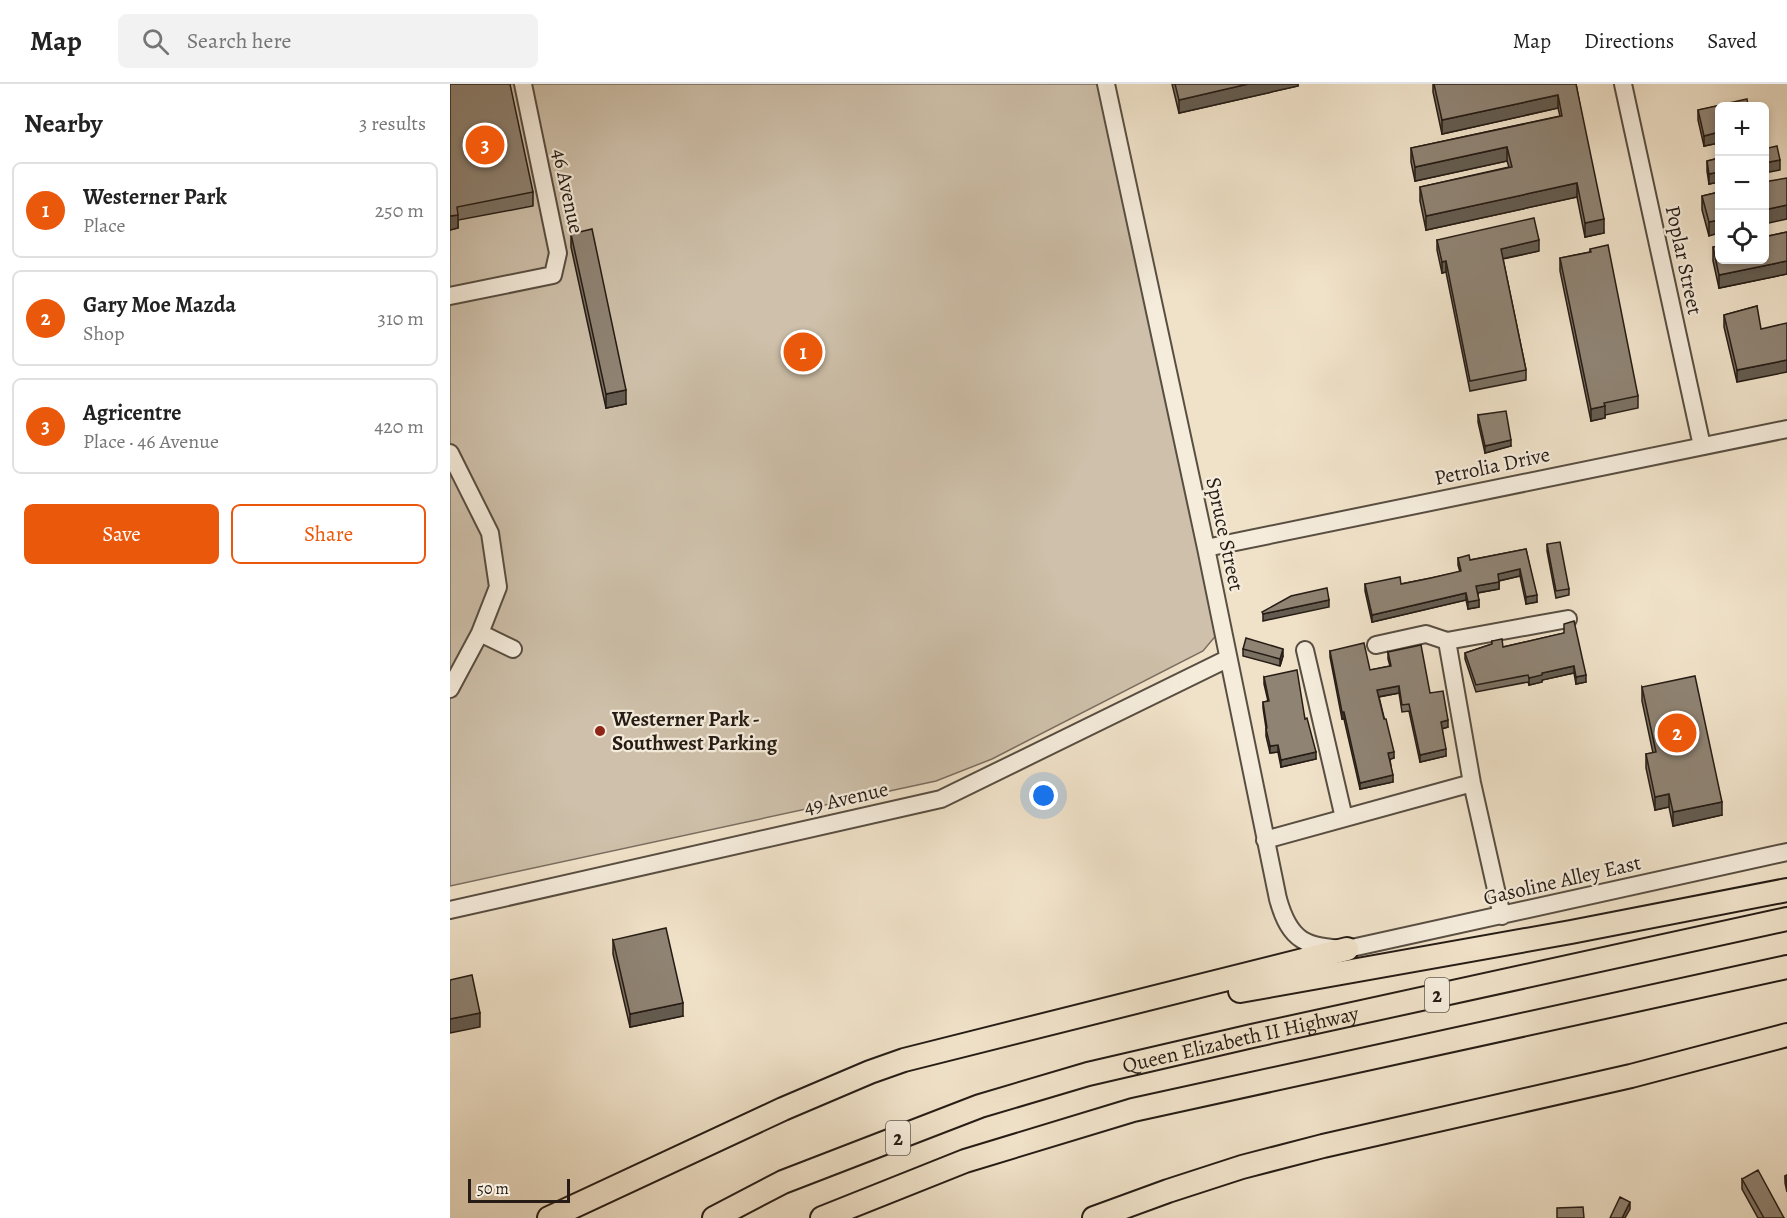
<!DOCTYPE html>
<html lang="en">
<head>
<meta charset="utf-8">
<style>
	body { margin:0; font-family:Alegreya,serif; background:#f2f2f2; color:#222 }
	.controls { position:absolute; right:18px; top:18px; display:grid; overflow:hidden; border-radius:9px; box-shadow:0 3px 9px #0003 }
	.controls button { width:54px; height:54px; display:grid; place-items:center; padding:0; border:0; border-bottom:2px solid #e0e0e0; background:#fff; color:#222; font:30px sans-serif }
	.scale { position:absolute; left:18px; bottom:15px; width:102px; box-sizing:border-box; padding-left:6px; border:3px solid #261c15; border-top:0; font-size:16px; line-height:21px; white-space:nowrap; color:#261c15; -webkit-text-stroke:4px #f5ecdc; paint-order:stroke }
	.you { position:absolute; left:594px; top:712px; width:21px; height:21px; margin:-15px; border:4px solid #fff; border-radius:50%; background:#1a73e8; box-shadow:0 0 0 9px #1a73e833 }
	.badge { display:grid; place-items:center; width:39px; height:39px; border-radius:50%; background:#ea580c; color:#fff; font-size:20px; font-weight:700 }
	.pin { position:absolute; translate:-50% -50%; border:3px solid #fff; box-shadow:0 2px 6px #0006 }
	.list { margin:0; padding:0; list-style:none }
	h2 { display:flex; justify-content:space-between; align-items:center; height:78px; margin:0; padding:0 24px; font-size:26px }
	h2 small { font-size:20px; font-weight:400; color:#767676 }
	.list li { display:grid; grid-template-columns:39px 1fr auto; gap:18px; align-items:center; box-sizing:border-box; height:96px; margin:0 12px 12px; padding:0 12px; border:2px solid #e0e0e0; border-radius:9px }
	.list b { display:block; font-size:22px; white-space:nowrap }
	.list p { margin:0; font-size:20px; white-space:nowrap; color:#767676 }
	.list em { font-size:20px; font-style:normal; color:#767676 }
	.actions { display:flex; gap:12px; padding:18px 24px }
	.actions a { flex:1; padding:14px 0; border:2px solid #ea580c; border-radius:9px; text-align:center; font-size:21px; color:#ea580c }
	.actions .main { background:#ea580c; color:#fff }
	.icon { flex:none; width:33px; height:33px; fill:none; stroke:currentColor; stroke-width:2; stroke-linecap:round; stroke-linejoin:round }
	.map { position:relative; flex:none; width:1337px; height:1134px; overflow:hidden }
	header { display:flex; align-items:center; gap:36px; box-sizing:border-box; height:84px; padding:0 30px; background:#fff; border-bottom:2px solid #e0e0e0 }
	header strong { font-size:28px }
	nav { display:flex; gap:33px; margin-inline-start:auto; font-size:21px }
	.search { width:420px; height:54px; background:#f2f2f2; display:flex; align-items:center; gap:15px; box-sizing:border-box; padding:0 21px; border-radius:9px; color:#767676; font-size:22px }
	main { display:flex }
	aside { flex:1; background:#fff }
	.map>svg:first-child { display:block }
	.green { fill:#cec0aa; stroke:#7a6e60; stroke-width:1.5 }
	.lines { fill:none; stroke-linecap:round; stroke-linejoin:round }
	.minor-casing { stroke:#584e42; stroke-width:20 }
	.highway-casing { stroke:#261c15; stroke-width:26 }
	.minor { stroke:#f5ecdc; stroke-width:16 }
	.highway { stroke:#f0e2c9; stroke-width:22 }
	.wall { fill:#7b7163; stroke:#261c15; stroke-width:1.5 }
	.shaded-wall { fill:#645c50; stroke:#261c15; stroke-width:1.5 }
	.building { fill:#8f8373; stroke:#261c15; stroke-width:1.5 }
	.poi-dot { fill:#8f2418; stroke:#f5ecdc; stroke-width:2 }
	.labels { text-anchor:middle; stroke-width:4.5; stroke-linejoin:round; paint-order:stroke }
	.shield { fill:#f5ecdc; stroke:#645a51; stroke-width:1.5 }
	.shield-label { font-size:20px; font-weight:bold; fill:#261c15 }
	.street-label { font-size:21px; fill:#261c15; stroke:#f5ecdc }
	.poi-label { font-size:21px; font-weight:bold; fill:#261c15; stroke:#f5ecdc; text-anchor:start }
</style>
</head>
<body>
<header>
<strong>Map</strong>
<div class="search"><svg class="icon" aria-label="search" viewBox="0 0 24 24"><circle cx="10" cy="10" r="6"/><path d="M15 15l6 6"/></svg>Search here</div>
<nav><a>Map</a><a>Directions</a><a>Saved</a></nav>
</header>
<main>
<aside>
<h2>Nearby<small>3 results</small></h2>
<ul class="list">
<li><span class="badge">1</span><div><b>Westerner Park</b><p>Place</p></div><em>250 m</em></li>
<li><span class="badge">2</span><div><b>Gary Moe Mazda</b><p>Shop</p></div><em>310 m</em></li>
<li><span class="badge">3</span><div><b>Agricentre</b><p>Place · 46 Avenue</p></div><em>420 m</em></li>
</ul>
<div class="actions"><a class="main">Save</a><a>Share</a></div>
</aside>
<div class="map">
<svg width="1337" height="1134" viewBox="0 0 1337 1134">
	<rect width="100%" height="100%" fill="#f0e2c9"/>
	<filter id="stains"><feTurbulence type="fractalNoise" baseFrequency=".00333" numOctaves="4"/><feColorMatrix values="0 0 0 0 .2 0 0 0 0 .09 0 0 0 0 .02 0 0 0 .5 -.17"/></filter>
	<radialGradient id="worn" r=".72"><stop offset=".6" stop-color="#630" stop-opacity="0"/><stop offset="1" stop-color="#630" stop-opacity=".3"/></radialGradient>
	<!-- green -->
	<path class="green" d="M0,0H649L768,549L753,567L542,675L486,697L0,802Z"/>
	<g class="lines">
		<defs>
			<path id="minor" d="M656,0L756,464L828,815C840,858 856,863 897,865L1337,768
				M1173,0L1252,362
				M0,212L103,191L108,169L73,0
				M0,369L40,449L48,503L30,549L0,605
				M756,464L1337,345
				M30,549L63,565
				M997,557L1022,699L1052,832
				M926,561L976,550L997,557L1118,535
				M855,566L894,734
				M815,756L1022,699
				M0,826L491,715L777,575"/>
			<g id="highway">
				<path d="M790,907L1121,848L1337,806"/>
				<path d="M99,1134L333,1025L420,988L454,976L897,865"/>
				<path id="s1" d="M264,1134L333,1098L530,1022L638,990L802,952L1337,835"/>
				<path d="M372,1134L515,1077L683,1026L1337,883"/>
				<path d="M644,1134L718,1107L792,1083L873,1062L1181,992L1337,951"/>
			</g>
		</defs>
		<!-- minor casing -->
		<use href="#minor" class="minor-casing"/>
		<!-- highway casing -->
		<use href="#highway" class="highway-casing"/>
		<!-- minor -->
		<use href="#minor" class="minor"/>
		<!-- highway -->
		<use href="#highway" class="highway"/>
	</g>
	<!-- wall -->
	<path class="wall" d="M0,0L83,108V122L8,136V144L0,146Z
		M722,0H848V2L729,29Z
		M983,0H1126L1154,149L1135,153L1127,113L976,146L970,117V103L1059,83L1057,77L965,97L961,78V64L1110,32L1108,24L992,50L983,8Z
		M1269,22V59L1254,62L1248,36V26Z
		M1269,74V98L1259,100L1257,87V77Z
		M1269,108L1259,152L1252,126V112Z
		M1337,148V190L1269,204L1263,177V163Z
		M121,150L176,320L156,324L121,163Z
		M987,156L1089,167L1053,175L1076,286V296L1020,307L996,188L992,189L987,166Z
		M1140,165L1188,312V324L1155,331V334L1141,337L1110,187V174L1140,168Z
		M1307,222L1287,298L1274,243V231Z
		M1028,331L1061,362L1035,369L1028,338Z
		M1097,460L1119,505V511L1106,514L1097,467Z
		M1076,465L1087,518L1076,520L1070,492L1049,497V505L1028,509L1029,523L1018,525L1016,516L922,538L915,507V500H951L981,494L1010,488L1008,481V474L1020,476Z
		M1114,549L1136,598L1126,600L1124,589L1092,596V598L1079,601L1078,598L1026,608L1015,575V569L1042,560V557L1053,563Z
		M793,565L833,572L830,582L793,572Z
		M880,567L920,586L940,582L938,575V568L980,609L998,643L992,645L996,672L970,678L959,627L952,628L949,609L929,613L944,674L940,675L943,698L910,705L894,635H892L880,573Z
		M814,593L855,635L866,675L831,683L828,668L820,669L816,652V644L813,624V618L818,617L814,600Z
		M1192,603L1272,731L1223,742L1219,723L1205,726L1196,684V670L1203,669L1192,617Z
		M163,856L233,932L180,943L163,870Z
		M1337,1091V1108L1335,1099V1092Z
		M1292,1095L1334,1134H1308L1292,1105Z"/>
	<!-- shaded-wall -->
	<path class="shaded-wall" d="M798,0H848V2L729,29V16Z
		M1108,11V24L992,50V36Z
		M1269,48V59L1254,62V52Z
		M1057,63V77L965,97V83Z
		M1330,76V86L1314,89V79Z
		M1269,88V98L1259,100V90Z
		M1127,99V113L976,146V132Z
		M1337,121V135L1314,140V126Z
		M8,131V144L0,146V132Z
		M1154,135V149L1135,153V139Z
		M1269,136V149L1259,152V138Z
		M1089,156V167L1051,175V165Z
		M996,177V188L992,189V178Z
		M1337,177V190L1269,204V191Z
		M1337,276V288L1287,298V286Z
		M176,306V320L156,324V310Z
		M1155,322V334L1141,337V325Z
		M1061,356V362L1035,369V362Z
		M1070,485V492L1048,497V490Z
		M1049,498V505L1026,509V502Z
		M1016,509V516L922,538V531Z
		M1087,511V518L1076,520V513Z
		M879,516V523L813,537V530Z
		M1029,516V523L1018,525V518Z
		M833,565V572L830,582V575Z
		M1124,582V589L1092,596V598L1079,601V594L1092,589Z
		M1136,591V598L1126,600V593Z
		M949,602V609L927,613V606Z
		M892,628H894V635H892Z
		M998,636V643L991,645V638Z
		M828,661V668L820,669V662Z
		M996,665V672L970,678V671Z
		M866,668V675L831,683V676Z
		M944,668V674L938,676V669Z
		M943,691V698L910,705V699Z
		M1219,710V723L1205,726V713Z
		M1272,718V731L1223,742V728Z
		M233,919V932L180,943V930Z
		M30,929V943L0,949V935Z
		M1180,1118V1125L1175,1134H1172Z"/>
	<!-- building -->
	<path class="building" d="M0,0H60L83,108L7,123L8,131L0,132Z
		M725,0H798L729,16Z
		M984,0H1126L1154,135L1135,139L1127,99L976,132L970,103L1062,83L1057,63L965,83L961,64L1112,32L1108,11L992,36Z
		M1297,15L1298,22H1269V48L1254,52L1248,26Z
		M1327,62L1330,76L1314,79V65Z
		M1269,74V88L1259,90L1257,77Z
		M1337,94V121L1314,126V98Z
		M1269,108V136L1259,138L1252,112Z
		M1084,134L1089,156L1051,165L1076,286L1020,297L996,177L992,178L987,156Z
		M142,145L176,306L156,310L121,150Z
		M1337,148V177L1269,191L1263,163L1269,162V176H1314V153Z
		M1158,161L1188,312L1154,319L1155,322L1141,325L1110,174L1141,168L1140,165Z
		M1307,222L1311,245L1337,239V276L1287,286L1274,231Z
		M1056,327L1061,356L1035,362L1028,331Z
		M1110,458L1119,505L1106,507L1097,460Z
		M1076,465L1087,511L1076,513L1070,485L1048,490L1049,498L1026,502L1029,516L1018,518L1016,509L922,531L915,500L950,493L951,500L981,494L1011,487L1008,474L1019,471L1020,476Z
		M877,504L879,516L813,530L812,528L841,512Z
		M1124,537L1136,591L1126,593L1124,582L1092,589V591L1079,594L1078,591L1026,601L1015,569L1042,560V557L1052,555L1053,563L1114,549V540Z
		M796,554L833,565L830,575L793,565Z
		M914,559L920,586L941,582L938,568L971,561L980,609L993,607L998,636L991,638L996,665L970,671L959,620L952,621L949,602L927,606L934,635H936L944,668L938,669L943,691L910,699L894,628H892L880,567Z
		M847,586L855,635L857,634L866,668L831,676L828,661L820,662L816,645L817,644L813,618L819,617L814,593Z
		M1245,592L1272,718L1223,728L1219,710L1205,713L1196,670L1206,668L1192,603Z
		M216,844L233,919L180,930L163,856Z
		M22,891L30,929L0,935V896Z
		M1308,1086L1334,1134H1314L1292,1095Z
		M1337,1091V1101L1335,1092Z
		M1170,1113L1180,1118L1172,1134H1160Z
		M1133,1123L1134,1134H1107V1124Z"/>
	<!-- markers -->
	<circle class="poi-dot" cx="150" cy="647" r="6"/>
	<g class="labels">
		<!-- shield labels -->
		<g class="shield">
			<rect x="975" y="894" width="24" height="34" rx="4.5"/>
			<rect x="436" y="1037" width="24" height="34" rx="4.5"/>
		</g>
		<g class="shield-label">
			<text x="987" y="918">2</text>
			<text x="448" y="1061">2</text>
		</g>
		<!-- street labels -->
		<g class="street-label">
			<text transform="translate(118 107) rotate(78)" y="7">46 Avenue</text>
			<text transform="translate(1234 176) rotate(78)" y="7">Poplar Street</text>
			<text transform="translate(1042 382) rotate(-12)" y="7">Petrolia Drive</text>
			<text transform="translate(775 450) rotate(78)" y="7">Spruce Street</text>
			<text transform="translate(396 714) rotate(-13)" y="7">49 Avenue</text>
			<text transform="translate(1112 796) rotate(-13)" y="7">Gasoline Alley East</text>
			<text dy="7" stroke="none"><textPath href="#s1" startOffset="558">Queen Elizabeth II Highway</textPath></text>
		</g>
		<!-- poi labels -->
		<g class="poi-label">
			<text x="162" y="642">Westerner Park -<tspan x="162" dy="24">Southwest Parking</tspan></text>
		</g>
	</g>
	<rect width="100%" height="100%" filter="url(#stains)"/>
	<rect width="100%" height="100%" fill="url(#worn)"/>
</svg>
<div class="controls">
<button>+</button>
<button>−</button>
<button><svg class="icon" aria-label="locate" viewBox="0 0 24 24"><circle cx="12" cy="12" r="6"/><path d="M12 2v4M12 18v4M2 12h4M18 12h4"/></svg></button>
</div>
<div class="scale">50 m</div>
<div class="you"></div>
<div class="pin badge" style="left:353px;top:268px">1</div>
<div class="pin badge" style="left:1227px;top:649px">2</div>
<div class="pin badge" style="left:35px;top:61px">3</div>
</div>
</main>
</body>
</html>
